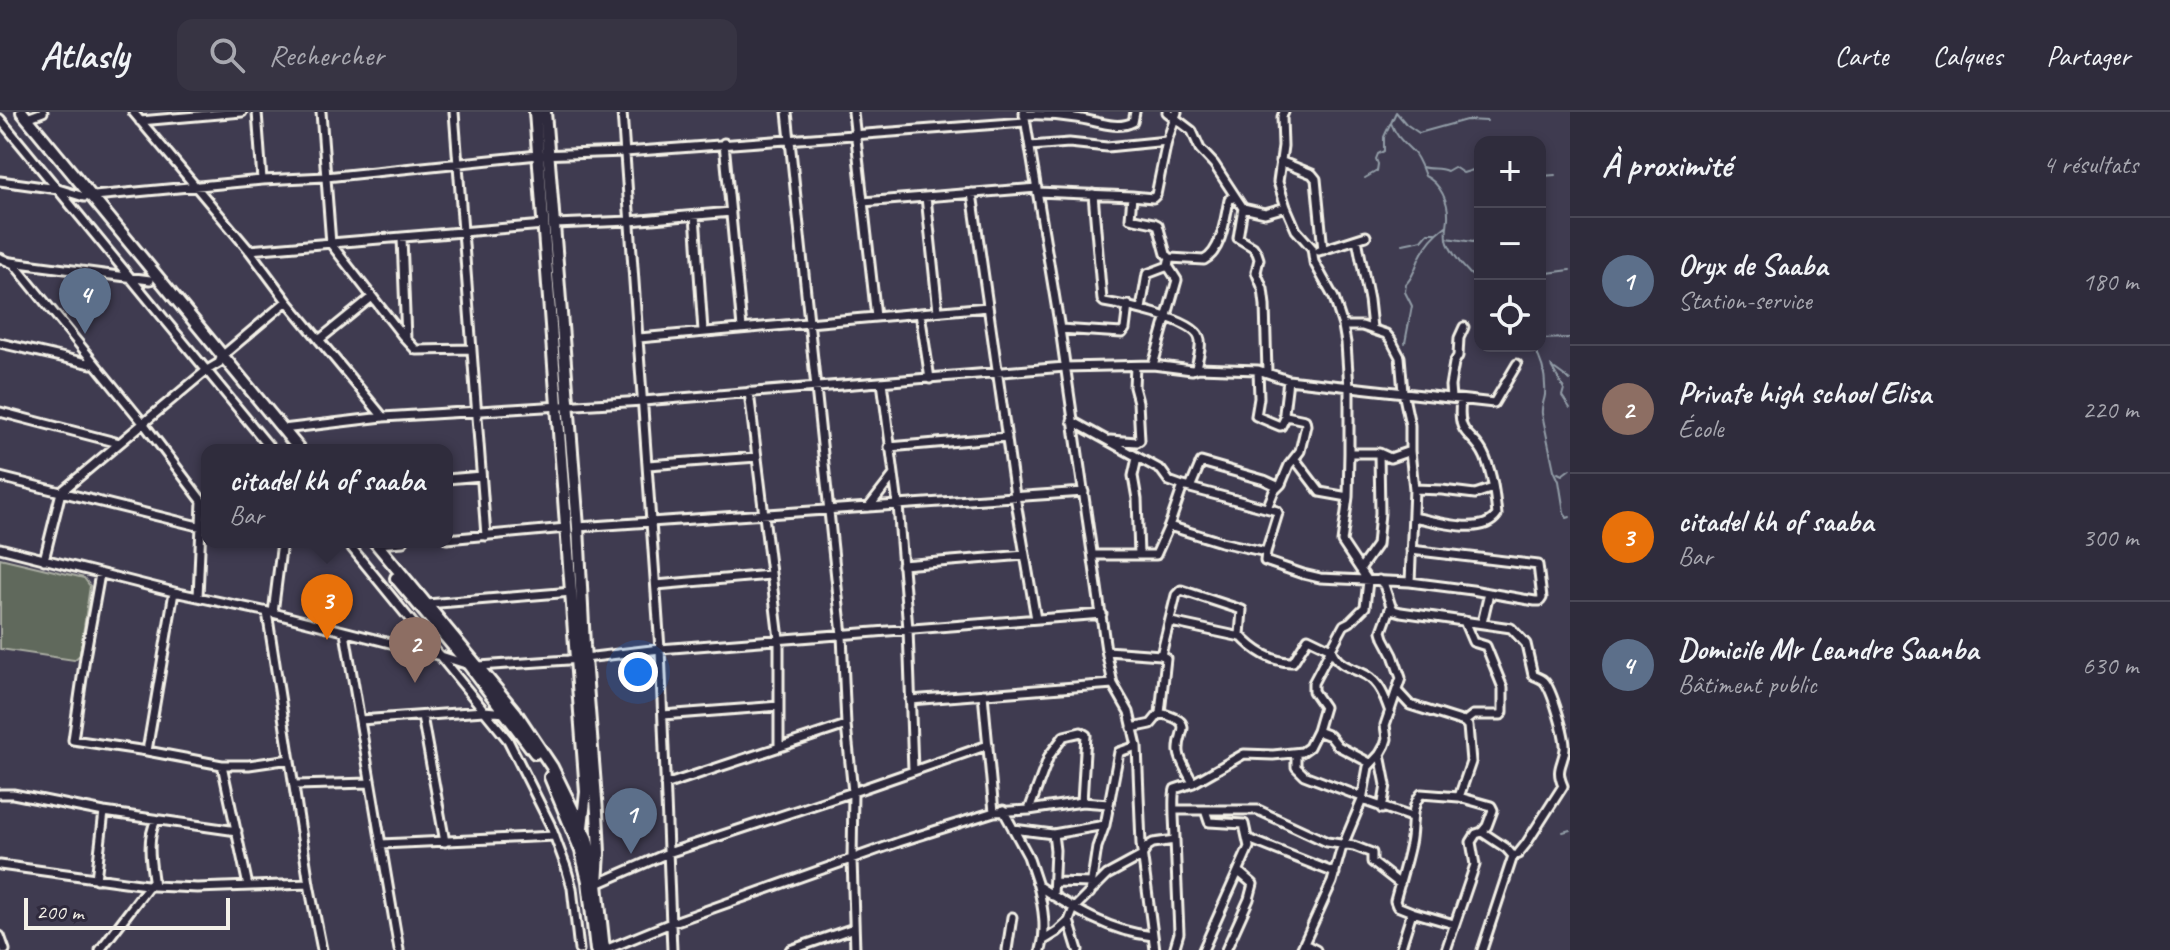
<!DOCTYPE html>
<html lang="fr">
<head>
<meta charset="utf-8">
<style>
	body { margin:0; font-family:Caveat,sans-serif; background:#373443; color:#f1f3f6 }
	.controls { position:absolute; right:24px; top:24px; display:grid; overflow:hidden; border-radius:16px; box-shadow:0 4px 12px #0003 }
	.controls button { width:72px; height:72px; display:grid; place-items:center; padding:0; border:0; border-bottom:2px solid #4a4856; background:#2f2c3c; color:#f1f3f6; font:40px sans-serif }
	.scale { position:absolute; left:24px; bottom:20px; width:206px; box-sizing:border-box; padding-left:8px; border:4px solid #f4f1e8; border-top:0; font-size:22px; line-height:28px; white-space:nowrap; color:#f4f1e8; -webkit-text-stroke:6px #2f2a3d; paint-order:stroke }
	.you { position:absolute; left:638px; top:560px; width:28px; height:28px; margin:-20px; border:6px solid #fff; border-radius:50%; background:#1a73e8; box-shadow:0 0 0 12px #1a73e833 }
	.badge { display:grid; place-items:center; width:52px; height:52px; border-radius:50%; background:#ff9aa2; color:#fff; font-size:26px; font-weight:700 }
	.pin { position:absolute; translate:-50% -66px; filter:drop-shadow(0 2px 4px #0008) }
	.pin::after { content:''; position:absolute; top:42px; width:28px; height:24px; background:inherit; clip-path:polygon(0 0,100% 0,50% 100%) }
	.popup { position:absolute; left:201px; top:332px; width:252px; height:104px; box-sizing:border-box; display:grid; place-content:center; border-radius:16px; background:#2f2c3c; filter:drop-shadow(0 2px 6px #0005); font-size:26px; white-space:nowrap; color:#a7a7af }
	.popup b { font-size:30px; color:#f1f3f6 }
	.popup::after { content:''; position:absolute; left:50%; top:100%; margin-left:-16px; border:16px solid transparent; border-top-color:#2f2c3c }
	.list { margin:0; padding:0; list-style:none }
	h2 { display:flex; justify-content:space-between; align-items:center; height:104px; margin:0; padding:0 32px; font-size:34px }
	h2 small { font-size:26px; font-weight:400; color:#a7a7af }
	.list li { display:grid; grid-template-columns:52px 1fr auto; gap:24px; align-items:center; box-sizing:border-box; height:128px; padding:0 32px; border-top:2px solid #4a4856 }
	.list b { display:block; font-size:30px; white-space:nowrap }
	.list p { margin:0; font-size:26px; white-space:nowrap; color:#a7a7af }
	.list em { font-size:26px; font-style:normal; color:#a7a7af }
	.icon { flex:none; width:44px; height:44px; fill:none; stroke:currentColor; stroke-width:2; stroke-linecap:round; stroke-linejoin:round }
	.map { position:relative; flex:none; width:1570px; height:838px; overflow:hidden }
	header { display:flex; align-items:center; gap:48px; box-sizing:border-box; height:112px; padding:0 40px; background:#2f2c3c; border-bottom:2px solid #4a4856 }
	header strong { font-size:38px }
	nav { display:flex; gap:44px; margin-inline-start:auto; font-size:28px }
	.search { width:560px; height:72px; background:#373443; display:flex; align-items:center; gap:20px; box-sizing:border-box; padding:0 28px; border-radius:16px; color:#a7a7af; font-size:30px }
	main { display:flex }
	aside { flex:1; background:#2f2c3c }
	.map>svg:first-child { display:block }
	.green { fill:#60695c; stroke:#aaada2; stroke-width:2 }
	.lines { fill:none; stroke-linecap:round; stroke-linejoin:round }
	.stream { stroke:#929da7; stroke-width:2 }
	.street-casing { stroke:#f4f1e8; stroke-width:13 }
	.secondary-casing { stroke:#f4f1e8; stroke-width:16 }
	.street { stroke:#2f2a3d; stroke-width:7 }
	.secondary { stroke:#2f2a3d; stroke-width:10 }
</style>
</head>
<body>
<header>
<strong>Atlasly</strong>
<div class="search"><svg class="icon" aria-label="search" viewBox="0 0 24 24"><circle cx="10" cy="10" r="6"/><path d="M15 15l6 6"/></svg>Rechercher</div>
<nav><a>Carte</a><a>Calques</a><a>Partager</a></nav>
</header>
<main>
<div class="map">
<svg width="1570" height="838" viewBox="0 0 1570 838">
	<rect width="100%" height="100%" fill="#3f3b50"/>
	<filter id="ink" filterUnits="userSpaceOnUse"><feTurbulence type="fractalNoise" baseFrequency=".0125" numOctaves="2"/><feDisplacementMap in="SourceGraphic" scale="16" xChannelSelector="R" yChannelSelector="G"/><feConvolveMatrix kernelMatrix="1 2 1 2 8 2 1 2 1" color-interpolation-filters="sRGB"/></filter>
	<g filter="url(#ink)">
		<!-- green -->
		<path class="green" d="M0,446L84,466L90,474L80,543L74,548L0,537Z"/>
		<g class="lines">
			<!-- stream -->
			<path class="stream" d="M1528,30L1531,28
				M1422,55C1431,58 1438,55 1447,59L1454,55L1463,61L1480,56
				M1365,66L1377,59L1378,52L1376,47L1378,42L1384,39V25L1390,12
				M1540,67L1542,64L1555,63
				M1447,126L1473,130L1480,127
				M1403,132L1422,128L1428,121H1436
				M1540,162L1570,158
				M1480,171C1467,160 1455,147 1448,131C1445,123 1447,115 1448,106C1449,90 1440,71 1425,64C1422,56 1418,44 1412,39C1402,29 1396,24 1391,11L1396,0L1406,12L1419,21L1466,8L1487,9
				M1540,227L1570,226
				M1405,231L1412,194L1405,180L1406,172C1415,163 1415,154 1421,143C1427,131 1435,122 1446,114
				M1526,234L1534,237C1543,250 1546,267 1545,283C1544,290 1541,294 1542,302L1554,358L1559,369L1564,400L1567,406L1570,405
				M1551,254L1564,277L1562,284L1570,296
				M1555,257L1570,268
				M1558,361L1562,363L1570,357
				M1563,720L1570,718"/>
			<defs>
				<path id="street" d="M133,0L249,138L287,189L383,305
					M257,0L262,68
					M321,0L331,132L402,223L416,238L472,237
					M454,0L486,424
					M622,0L660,537L672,838
					M787,0L842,523L846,613L853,680L852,747L855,838
					M853,0L876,205
					M1024,0L1060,217L1106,538L1113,572L1129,600L1137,634L1141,732L1155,838
					M1284,0L1282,5L1283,34L1278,70L1286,95L1296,118L1312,136L1314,150L1334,186L1343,214L1346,231L1349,276V341L1348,385L1342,430L1368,469L1365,495L1350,510L1344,513L1331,537C1339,556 1350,554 1366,563C1380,571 1385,586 1390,600
					M1024,3C1042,2 1058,3 1076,6C1094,8 1116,19 1133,10L1135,0
					M27,6L43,0
					M0,7L272,338
					M140,9L242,0
					M724,31L742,216
					M1030,34L1069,31L1107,35L1167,29L1177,0
					M1280,49L1312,62L1316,67L1323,138
					M0,69L58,77L84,85L262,68L326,65L538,43L625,40L1025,10
					M1037,80L1132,84L1130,106L1154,111L1158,113L1166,142L1170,146L1204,148C1222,139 1225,106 1229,88L1235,84L1214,52L1200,37L1192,19L1167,0
					M972,81L1015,384L1036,507
					M1093,82L1102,188L1104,190C1122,193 1193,207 1199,225C1203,234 1197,247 1196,257
					M1132,84L1153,86L1156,83L1167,29
					M1235,84L1243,96L1238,126L1253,135L1257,141L1259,147L1256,160L1263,177L1265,193L1267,260
					M926,85L938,199
					M863,90L1037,76
					M1243,96L1265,101L1286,95
					M695,103L703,219
					M554,112L630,109L731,100
					M402,126L406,227
					M1357,127L1369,188L1372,216
					M249,138L544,113
					M1319,139L1366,124
					M0,146L14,152L144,312L202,389L198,485
					M11,150L150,168
					M1141,197L1147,162L1168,154
					M920,201L930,267
					M1343,214H1362L1386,222L1391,228L1400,245L1403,280L1410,313V339L1414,377L1410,470
					M1060,217L1122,221L1125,217L1128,193
					M639,226L988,195
					M319,228L372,185
					M0,231L91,252
					M1153,253L1177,168L1168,154L1170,146
					M1258,258L1259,286L1256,304L1280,314H1281L1286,304
					M882,270L898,393L908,517L913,658
					M749,280L779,527V635
					M1451,286L1450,274L1454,251L1458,244L1459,226L1464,215
					M0,300L119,331
					M1072,309L1161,358L1169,369L1183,374L1169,414L1221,430L1266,440L1265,449L1303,462L1320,466L1410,470L1472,478L1535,489H1540L1542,486L1538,453L1411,438
					M283,317L383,305L643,289L1065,255L1153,253L1192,258L1198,256L1258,258L1288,268L1494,291L1517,252
					M1110,328L1137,330L1140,328L1138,290L1134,275L1135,254
					M889,335L1007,325
					M1349,341H1379
					M1137,346L1133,364L1137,387L1139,443
					M1295,347L1320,380L1348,385
					M648,353L757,345
					M0,365L202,415
					M447,367L481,364
					M1183,374L1277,399L1278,401L1266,440
					M1190,376L1201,350L1264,368L1277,374
					M1414,377L1442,378L1475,382L1493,376
					M869,395L893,364
					M1267,396L1274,379L1281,372L1289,353L1300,339L1306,313L1305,308L1286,304L1284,301L1288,268
					M1413,405C1437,409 1482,425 1497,403C1495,384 1493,364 1485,345C1474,319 1456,328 1461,288
					M578,415L1084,380
					M447,427L566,416
					M347,430L508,628L550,712L566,755L572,776L579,838
					M377,432L403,430
					M0,436L174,480L273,501L441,544L469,553L479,554L568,548L660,537L1102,502
					M1093,443H1156L1169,414
					M44,448L61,380L207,258L219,251L222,244L287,189
					M902,453L1025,443
					M1360,457L1377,433L1380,401L1379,341L1390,346L1410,339
					M100,462L85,545L73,628L147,639L222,653H249L290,647
					M656,473L770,463
					M427,492L572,480
					M1391,494L1394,498L1401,500L1511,516L1526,532L1533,563C1536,565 1541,566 1544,569C1552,577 1566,625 1565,637C1563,653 1555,656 1563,674L1526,732L1518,742L1513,744
					M267,500L309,772L322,838
					M273,501L282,430
					M1464,509L1473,530L1486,534L1503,576V600L1501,603H1473L1464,610
					M1171,510L1241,525
					M1482,511L1489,481
					M345,521L399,838
					M1107,539L1161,543L1166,546L1160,601L1151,612L1132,616
					M1398,580L1410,593L1464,610L1468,614L1471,650L1459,685
					M983,582L994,700
					M910,588L1113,572
					M1160,601C1198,611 1177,618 1179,640C1180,650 1188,661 1193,671
					M663,603L779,594
					M422,604L445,730
					M360,608L484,599L505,601
					M1317,619L1330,624L1338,634L1370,651
					M147,639L174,480
					M1296,642V655L1304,663L1362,685
					M1380,642L1386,673L1382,697
					M222,653L248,774
					M295,673L370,671
					M665,673L846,613
					M0,682H13L104,700L237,719
					M1362,688L1411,705
					M1003,698L1028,744L1038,774C1074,797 1110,820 1153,824
					M1029,698L1049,644L1064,624L1081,620L1086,623L1082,690
					M1175,698H1258L1327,730L1354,734L1372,741V750L1400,772
					M1013,717L1053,722L1105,713
					M1249,727L1335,761
					M381,732L555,724
					M0,753L154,774L197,776L309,772
					M96,767L104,700
					M1054,770L1092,771
					M597,772L668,741L853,680L988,633
					M154,774C151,752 146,728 156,708
					M1038,774C1043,795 1047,817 1041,838
					M1090,781L1097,735L1105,713L1119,640L1137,634
					M1053,784L1055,738L1053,722
					M1412,800L1454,812
					M1069,809L1078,838
					M0,824L5,838
					M1044,828L1057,820L1069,809L1074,796L1107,763L1142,744L1148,734L1153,731L1175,728C1175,715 1172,686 1175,677L1193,671L1244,642L1273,643L1302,640L1309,635L1317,619L1324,595L1313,579V571L1331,537L1308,526L1293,550C1273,551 1253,538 1240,523L1242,498L1181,478L1176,483L1161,543
					M1304,832L1316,838
					M100,838L150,772
					M605,838L671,811L899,730L994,700L1029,698L1082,690L1109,692
					M790,838L854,816
					M1007,838L1012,805
					M1174,838L1179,821L1175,728
					M1203,838L1249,735L1244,712L1209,710L1205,698
					M1226,838L1249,787L1253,772L1239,760
					M1301,838L1332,770L1341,738L1362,688L1368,655L1380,642L1385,633L1387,627L1385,613L1401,566L1393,543L1384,526L1382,519L1391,494L1384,473L1379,468
					M1400,838L1412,800L1397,794L1395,789C1400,770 1406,751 1410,732C1414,714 1409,697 1421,682L1459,685L1491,694L1493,698L1487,714L1482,720L1506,736L1513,744L1482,838
					M1446,838L1475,753L1471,730L1476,722L1482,720"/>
				<path id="secondary" d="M22,0L300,338
					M535,0L586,680L582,715L574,720
					M545,0L578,415L584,534L597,700L599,741L597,772
					M375,430L516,601L552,655L587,727L597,772L604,838
					M396,466L469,553L535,641
					M550,665L581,739L588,769L596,838"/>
			</defs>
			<!-- street casing -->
			<use href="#street" class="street-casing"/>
			<!-- secondary casing -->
			<use href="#secondary" class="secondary-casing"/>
			<!-- street -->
			<use href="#street" class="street"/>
			<!-- secondary -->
			<use href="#secondary" class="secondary"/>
		</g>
	</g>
</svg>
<div class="controls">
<button>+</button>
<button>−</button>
<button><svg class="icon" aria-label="locate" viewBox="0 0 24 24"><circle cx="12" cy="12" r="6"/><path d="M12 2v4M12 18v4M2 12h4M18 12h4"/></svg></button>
</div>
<div class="scale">200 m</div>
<div class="you"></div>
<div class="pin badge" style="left:631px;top:742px;background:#5c6f8a">1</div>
<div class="pin badge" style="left:415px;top:571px;background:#8d6e63">2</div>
<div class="pin badge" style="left:327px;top:528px;background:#e8710a">3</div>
<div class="popup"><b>citadel kh of saaba</b>Bar</div>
<div class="pin badge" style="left:85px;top:222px;background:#5c6f8a">4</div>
</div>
<aside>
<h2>À proximité<small>4 résultats</small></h2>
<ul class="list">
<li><span class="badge" style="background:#5c6f8a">1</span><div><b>Oryx de Saaba</b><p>Station-service</p></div><em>180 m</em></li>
<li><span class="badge" style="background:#8d6e63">2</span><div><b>Private high school Elisa</b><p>École</p></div><em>220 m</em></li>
<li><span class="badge" style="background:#e8710a">3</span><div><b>citadel kh of saaba</b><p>Bar</p></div><em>300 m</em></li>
<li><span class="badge" style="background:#5c6f8a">4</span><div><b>Domicile Mr Leandre Saanba</b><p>Bâtiment public</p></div><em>630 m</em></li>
</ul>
</aside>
</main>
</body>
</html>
